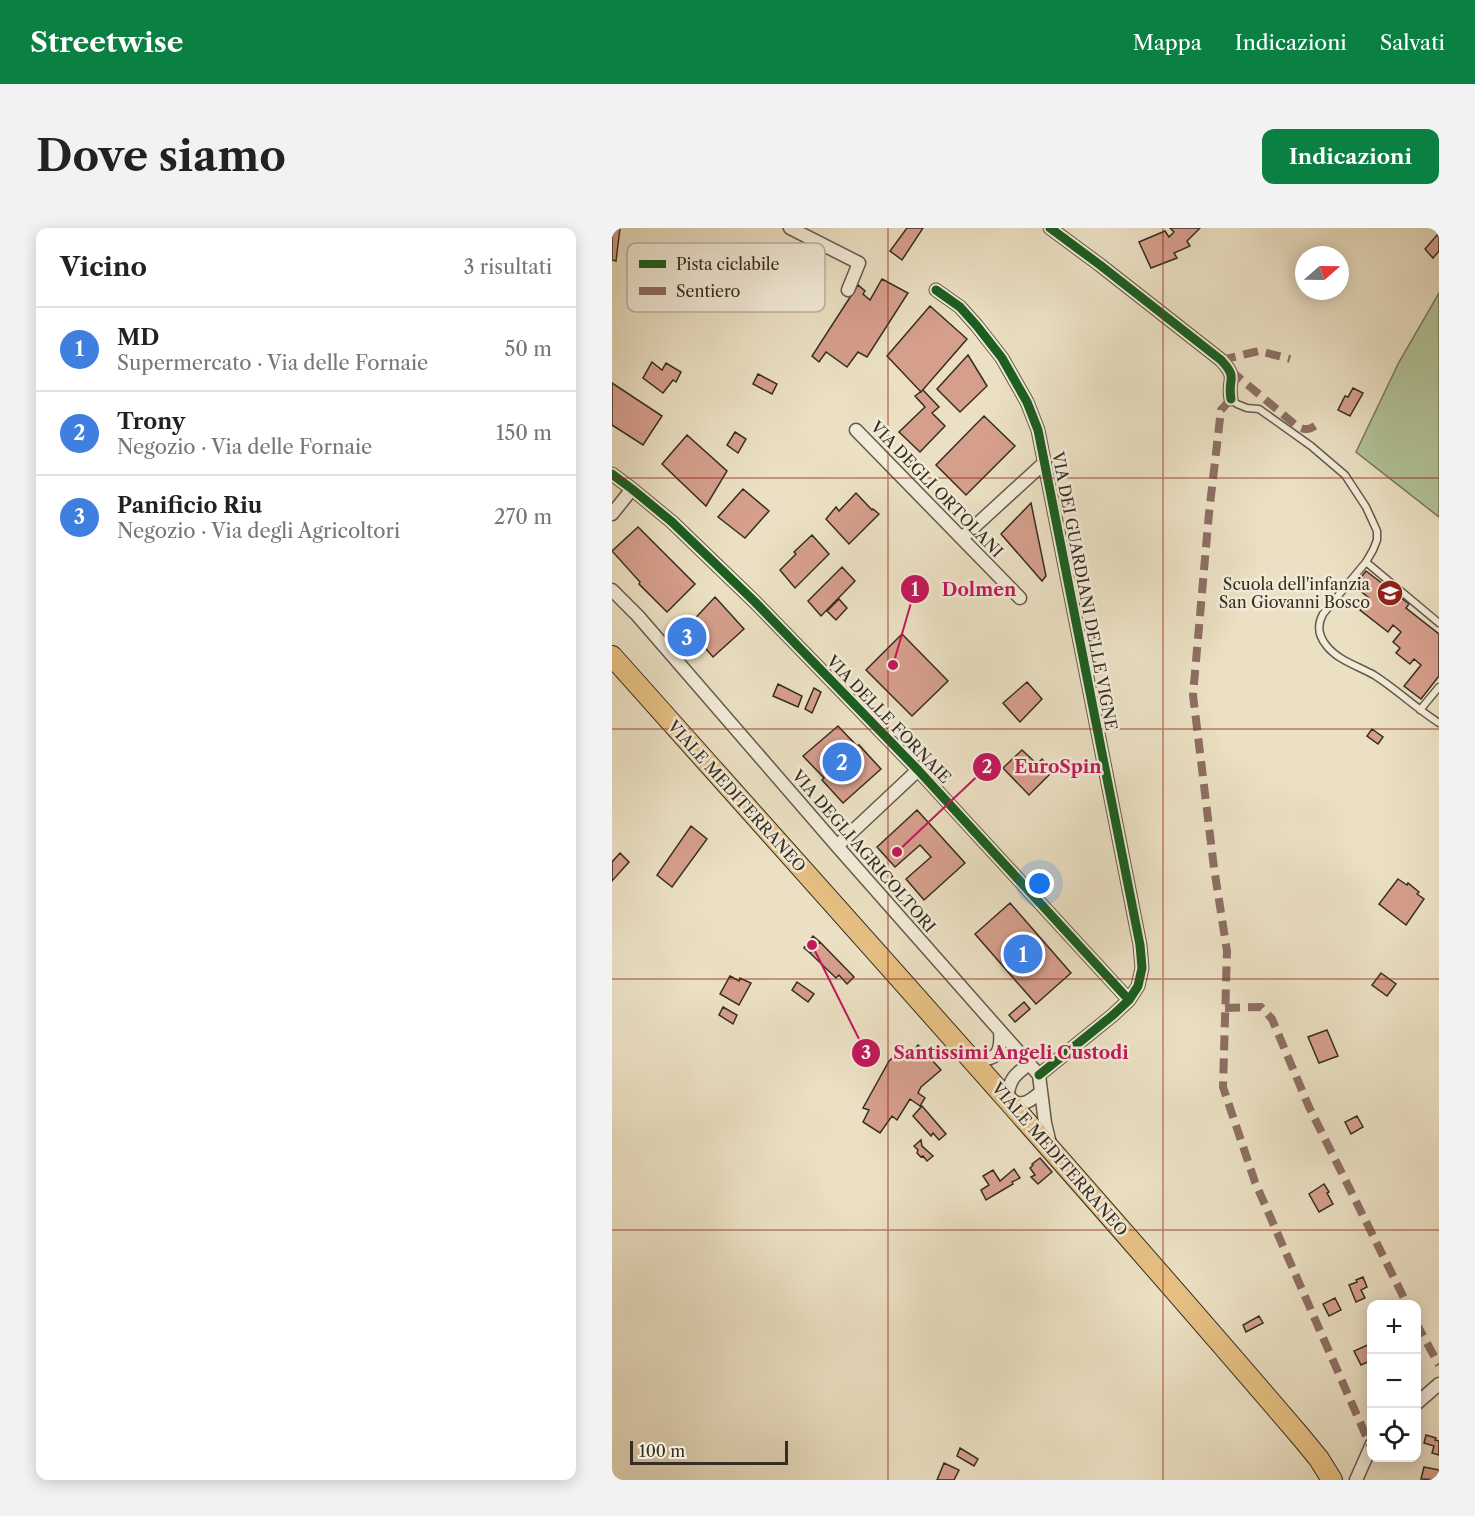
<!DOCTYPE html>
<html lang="it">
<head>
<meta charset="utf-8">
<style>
	body { margin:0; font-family:"Libre Caslon Text",serif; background:#f2f2f2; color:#222 }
	.controls { position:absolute; right:18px; bottom:18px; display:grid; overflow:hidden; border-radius:12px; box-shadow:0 3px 15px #0003 }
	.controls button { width:54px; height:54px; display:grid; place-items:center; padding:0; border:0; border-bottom:2px solid #e0e0e0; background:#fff; color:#222; font:30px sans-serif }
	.compass { position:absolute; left:683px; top:18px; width:54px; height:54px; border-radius:50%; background:#fff; box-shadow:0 3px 15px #0003; rotate:70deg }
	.scale { position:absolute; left:18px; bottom:15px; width:158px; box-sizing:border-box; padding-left:6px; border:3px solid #362d23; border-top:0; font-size:16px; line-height:21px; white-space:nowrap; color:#362d23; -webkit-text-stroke:4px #f2ebd8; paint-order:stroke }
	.you { position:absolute; left:428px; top:656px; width:21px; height:21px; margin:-15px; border:4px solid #fff; border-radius:50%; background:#1a73e8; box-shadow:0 0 0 9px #1a73e833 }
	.badge { display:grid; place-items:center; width:39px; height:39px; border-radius:50%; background:#0b8043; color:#fff; font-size:20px; font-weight:700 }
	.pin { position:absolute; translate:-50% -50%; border:3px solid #fff; box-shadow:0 2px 6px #0006 }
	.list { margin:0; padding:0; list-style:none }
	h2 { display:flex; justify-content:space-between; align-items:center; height:78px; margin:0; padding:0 24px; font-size:26px }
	h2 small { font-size:20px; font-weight:400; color:#767676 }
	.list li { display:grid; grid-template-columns:39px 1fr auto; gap:18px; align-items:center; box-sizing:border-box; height:84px; padding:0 24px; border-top:2px solid #e0e0e0 }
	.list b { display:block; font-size:22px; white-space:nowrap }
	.list p { margin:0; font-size:20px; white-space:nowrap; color:#767676 }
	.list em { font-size:20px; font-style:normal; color:#767676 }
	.icon { flex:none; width:33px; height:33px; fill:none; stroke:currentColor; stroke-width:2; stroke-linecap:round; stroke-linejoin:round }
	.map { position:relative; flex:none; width:827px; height:1252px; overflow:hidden; border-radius:12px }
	header { display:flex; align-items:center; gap:36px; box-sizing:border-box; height:84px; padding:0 30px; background:#0b8043; color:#fff }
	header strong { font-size:28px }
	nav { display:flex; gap:33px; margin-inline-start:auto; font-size:21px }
	.intro { display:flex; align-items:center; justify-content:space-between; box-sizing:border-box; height:144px; padding:0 36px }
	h1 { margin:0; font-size:42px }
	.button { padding:15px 27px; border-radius:12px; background:#0b8043; color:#fff; font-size:21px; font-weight:700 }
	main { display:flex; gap:36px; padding:0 36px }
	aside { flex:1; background:#fff; border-radius:12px; box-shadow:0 3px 15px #0003 }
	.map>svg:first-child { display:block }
	.green { fill:#b2c398; stroke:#74785e; stroke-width:1.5 }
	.building { fill:#d69f8c; stroke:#362d23; stroke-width:1.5 }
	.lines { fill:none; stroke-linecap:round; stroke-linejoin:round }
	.lane-casing { stroke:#635a4b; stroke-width:9 }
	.street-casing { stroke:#635a4b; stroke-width:15 }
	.primary-casing { stroke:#362d23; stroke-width:22 }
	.lane { stroke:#f2ebd8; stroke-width:6 }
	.street { stroke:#f2ebd8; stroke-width:12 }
	.primary { stroke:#e6c082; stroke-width:20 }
	.quiet { stroke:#8d6e63; stroke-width:8; stroke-dasharray:15 8; stroke-linecap:butt }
	.cycleway-casing { stroke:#f2ebd8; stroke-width:13 }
	.cycleway { stroke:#1b5e20; stroke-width:9 }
	.grid { fill:none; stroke:#8f2418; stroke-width:1.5; stroke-opacity:0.55 }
	.labels { text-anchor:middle; stroke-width:5; stroke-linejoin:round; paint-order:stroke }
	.street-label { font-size:16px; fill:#362d23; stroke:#f2ebd8 }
	.poi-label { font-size:16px; fill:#362d23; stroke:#f2ebd8; text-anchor:end }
	.key { fill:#f2ebd8; stroke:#bab2a2; stroke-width:1.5 }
	.key-label { font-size:16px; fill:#362d23 }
	.leader { fill:none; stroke:#c2185b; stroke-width:2 }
	.callout-dot { fill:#c2185b; stroke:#f2ebd8; stroke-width:2 }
	.mark-label { font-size:18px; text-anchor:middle; font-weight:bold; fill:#fff }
	.callout-label { font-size:18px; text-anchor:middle; font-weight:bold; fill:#c2185b; stroke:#f2ebd8; stroke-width:5; stroke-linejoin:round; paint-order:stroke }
</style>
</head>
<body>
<header>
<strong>Streetwise</strong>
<nav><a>Mappa</a><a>Indicazioni</a><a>Salvati</a></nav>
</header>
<div class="intro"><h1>Dove siamo</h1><a class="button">Indicazioni</a></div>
<main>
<aside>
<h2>Vicino<small>3 risultati</small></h2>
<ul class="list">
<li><span class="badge" style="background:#3f7fe0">1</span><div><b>MD</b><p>Supermercato · Via delle Fornaie</p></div><em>50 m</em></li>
<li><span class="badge" style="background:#3f7fe0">2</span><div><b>Trony</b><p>Negozio · Via delle Fornaie</p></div><em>150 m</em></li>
<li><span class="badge" style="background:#3f7fe0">3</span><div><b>Panificio Riu</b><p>Negozio · Via degli Agricoltori</p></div><em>270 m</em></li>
</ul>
</aside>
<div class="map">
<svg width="827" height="1252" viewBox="0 0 827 1252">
	<rect width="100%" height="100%" fill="#ebe0c3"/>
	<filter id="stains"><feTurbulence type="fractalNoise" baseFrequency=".00333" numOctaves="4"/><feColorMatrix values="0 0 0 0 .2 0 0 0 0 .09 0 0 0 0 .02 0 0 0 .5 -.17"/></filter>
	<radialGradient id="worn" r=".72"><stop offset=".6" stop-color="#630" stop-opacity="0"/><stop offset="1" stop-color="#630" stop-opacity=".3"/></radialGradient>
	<!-- green -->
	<path class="green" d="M827,65V289L744,224L787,134Z"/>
	<!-- building -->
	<path class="building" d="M0,0H8L4,33L0,32Z
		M295,0H311L290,32L278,23Z
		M558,0H588L575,13L578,18L562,25L565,30L539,40L527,14L553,3L557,9L562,4Z
		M825,7L827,9V23L821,30L813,21Z
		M270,51L296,65L255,129L246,124L235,139L214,124L207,134L200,128L246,57L253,63L251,66L258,72Z
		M318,78L355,111L309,164L275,128Z
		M356,127L375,158L348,184L325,161Z
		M40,134L50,142L54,135L69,144L64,154L61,152L51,165L31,150Z
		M146,146L165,156L160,166L141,156Z
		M0,155L50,188L31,217L0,197Z
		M741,160L751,165L738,188L726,182L733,168L736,169Z
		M311,162L327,179L320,185L333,198L308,224L287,204L313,179L303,168Z
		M372,188L403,218L354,267L324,237Z
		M123,204L134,211L126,225L115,217Z
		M75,207L115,243L94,278L50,236Z
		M131,261L157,283L133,310L106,289Z
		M244,265L260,282L261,281L267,286L237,316L214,291L224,279L227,283Z
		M419,275L434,348L430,353L389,306Z
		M26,299L83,356L55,384L27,356L28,354L0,323Z
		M200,307L217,326L183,360L168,342L184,326L182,324Z
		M230,339L243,353L209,388L196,373Z
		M754,343L797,376L794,380L827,406V448L809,471L792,458L809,437L802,431L798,436L784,425L788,420L781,414L789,404L781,397L776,404L748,382L757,370L742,358Z
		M103,369L132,401L101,429L75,399Z
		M227,371L235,380L224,392L215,383Z
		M290,406L336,453L300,488L254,442Z
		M415,454L430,471L408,494L391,475Z
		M166,456L190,468L186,479L161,468Z
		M202,460L209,464L200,485L193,481Z
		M226,498L245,518L247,517L269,541L231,575L210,552L212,550L191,528Z
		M760,501L771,509L766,516L755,508Z
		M410,522L425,536L430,531L441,543L417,567L391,540Z
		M305,582L353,635L312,672L294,651L319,629L308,617L283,639L265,619Z
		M79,598L95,611L60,659L45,647Z
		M8,625L17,634L0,653V634Z
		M786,651L795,657L796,655L807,664L805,666L812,671L794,697L767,676Z
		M398,675L459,745L424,776L363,706Z
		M201,708L208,714L198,725L192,720Z
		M208,714L242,749L235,756L227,747L224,750L198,725Z
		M769,745L784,756L775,768L760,757Z
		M118,748L127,753L128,750L139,755L127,777L108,766Z
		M185,754L202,766L196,774L180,762Z
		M412,774L418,781L403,794L397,787Z
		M111,779L125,787L121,796L107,787Z
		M715,802L726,828L707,835L696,809Z
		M306,817L329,842L309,859L306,865L313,870L308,878L298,871L285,892L280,888L268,905L251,894L257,882L251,880L277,833L290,822L299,831L304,826L301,824Z
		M310,878L334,906L327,912L321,905L319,908L301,888Z
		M745,888L751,899L739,906L733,894Z
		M309,912L310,918L321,928L315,933L311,928L309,929L305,925L306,922L302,918Z
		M428,930L440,944L426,956L419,949L423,947L418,940L421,937L420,936Z
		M402,941L408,950L400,954L401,956L374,972L369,962L377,957L371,948L381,942L388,953Z
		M712,956L717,964L715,965L721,976L707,984L697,966Z
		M751,1049L755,1059L749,1062L753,1070L744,1074L737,1057L745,1054L744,1052Z
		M723,1070L729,1082L717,1088L711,1076Z
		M647,1088L651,1095L634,1104L631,1097Z
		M760,1115V1132L749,1137L742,1123Z
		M814,1207L824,1210L823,1212L827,1213V1227L820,1225L822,1218L812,1215Z
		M348,1220L366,1231L362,1238L345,1228Z
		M332,1235L347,1242L342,1252H325Z
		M812,1239L827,1242V1252L809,1251Z"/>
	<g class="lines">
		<defs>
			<path id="lane" d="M619,171L625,176L635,180L647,181L699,218L733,247L754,279L760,292L765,303V312L761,322L754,334L711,386C705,397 706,407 714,417C725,432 746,438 762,447C784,461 804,480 827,495
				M754,334L827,395
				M808,482L827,459"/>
			<path id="street" d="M178,0L247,35L236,62
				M438,0L488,37L609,132C627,151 615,150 619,171
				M324,62L348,79L365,98L390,130L415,174L426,202L528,717L530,740L526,758L517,772L501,787L427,847
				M244,202L408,370
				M0,246L20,261L60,294L143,374L306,542L517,772
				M0,286L20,261
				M350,310L433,234
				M0,362L26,388L225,618L427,847L433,895L438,916
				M225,618L306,542
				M358,829C383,835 390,827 388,803
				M417,836C401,848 397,852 395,872C413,879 416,874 429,864
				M804,1176L827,1156
				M744,1252L760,1216"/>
			<path id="primary" d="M0,428C231,687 463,945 689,1209L707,1231L720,1252"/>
		</defs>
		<!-- lane casing -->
		<use href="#lane" class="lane-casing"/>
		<!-- street casing -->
		<use href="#street" class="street-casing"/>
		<!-- primary casing -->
		<use href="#primary" class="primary-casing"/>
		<!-- lane -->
		<use href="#lane" class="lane"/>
		<!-- street -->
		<use href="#street" class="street"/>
		<!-- primary -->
		<use href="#primary" class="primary"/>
		<!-- quiet -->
		<path class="quiet" d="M609,132L647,123L678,131
			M618,142L686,199C695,203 698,201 706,196
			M619,171L609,182L597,285L581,467L602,640L615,723L611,859L643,954L758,1217
			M613,780L649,779L660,791L697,879L795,1076
			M804,1095L827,1137"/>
		<defs>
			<path id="cycleway" d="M438,0L488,37L609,132C627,151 615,150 619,171
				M324,62L348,79L365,98L390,130L415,174L426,202L528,717L530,740L526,758L517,772L501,787L427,847
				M0,246L20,261L60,294L143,374L306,542L517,772"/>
		</defs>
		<!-- cycleway casing -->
		<use href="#cycleway" class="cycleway-casing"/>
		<!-- cycleway -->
		<use href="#cycleway" class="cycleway"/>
	</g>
	<!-- grid -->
	<path class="grid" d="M276,0V1252M551,0V1252M0,250H827M0,501H827M0,751H827M0,1002H827"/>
	<!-- icons -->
	<defs>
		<symbol id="school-disc" viewBox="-11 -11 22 22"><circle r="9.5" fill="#8f2418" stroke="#f2ebd8"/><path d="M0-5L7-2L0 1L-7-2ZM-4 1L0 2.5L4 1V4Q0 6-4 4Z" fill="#fff"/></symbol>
	</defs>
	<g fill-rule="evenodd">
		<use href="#school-disc" x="763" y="350" width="30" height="30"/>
	</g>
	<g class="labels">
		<!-- street labels -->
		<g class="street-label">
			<text transform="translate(325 261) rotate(46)" y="6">VIA DEGLI ORTOLANI</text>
			<text transform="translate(473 363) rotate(79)" y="6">VIA DEI GUARDIANI DELLE VIGNE</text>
			<text transform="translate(277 491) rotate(46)" y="6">VIA DELLE FORNAIE</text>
			<text transform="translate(125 568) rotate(48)" y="6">VIALE MEDITERRANEO</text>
			<text transform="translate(252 623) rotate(49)" y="6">VIA DEGLI AGRICOLTORI</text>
			<text transform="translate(448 931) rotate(49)" y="6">VIALE MEDITERRANEO</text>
		</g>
		<!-- poi labels -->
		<g class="poi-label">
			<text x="758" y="362">Scuola dell'infanzia<tspan x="758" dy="18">San Giovanni Bosco</tspan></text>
		</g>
	</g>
	<!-- legend -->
	<rect x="15" y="15" width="198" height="69" rx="9" class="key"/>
	<rect x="27" y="32" width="27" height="8" fill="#1b5e20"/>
	<rect x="27" y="59" width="27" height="8" fill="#8d6e63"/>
	<g class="key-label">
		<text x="64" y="42">Pista ciclabile</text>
		<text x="64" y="69">Sentiero</text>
	</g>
	<!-- callouts -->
	<path class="leader" d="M281 437L303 361M285 624L375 539M200 717L254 825"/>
	<g class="callout-dot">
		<circle cx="281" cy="437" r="6"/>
		<circle cx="285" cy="624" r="6"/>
		<circle cx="200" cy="717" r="6"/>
		<circle cx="303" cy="361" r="15"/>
		<circle cx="375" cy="539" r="15"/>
		<circle cx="254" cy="825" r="15"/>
	</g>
	<g class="mark-label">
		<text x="303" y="368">1</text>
		<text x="375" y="545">2</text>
		<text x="254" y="831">3</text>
	</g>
	<g class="callout-label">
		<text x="367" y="368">Dolmen</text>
		<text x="446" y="545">EuroSpin</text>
		<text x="399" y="831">Santissimi Angeli Custodi</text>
	</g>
	<rect width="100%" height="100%" filter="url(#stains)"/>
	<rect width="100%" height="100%" fill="url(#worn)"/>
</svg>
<div class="controls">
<button>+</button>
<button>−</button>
<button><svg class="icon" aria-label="locate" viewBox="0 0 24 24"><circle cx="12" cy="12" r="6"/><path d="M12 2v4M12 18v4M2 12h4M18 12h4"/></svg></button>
</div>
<svg class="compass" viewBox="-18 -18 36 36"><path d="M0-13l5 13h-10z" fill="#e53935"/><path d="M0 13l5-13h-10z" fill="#767676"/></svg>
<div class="scale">100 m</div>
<div class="you"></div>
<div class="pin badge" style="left:411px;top:726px;background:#3f7fe0">1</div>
<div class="pin badge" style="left:230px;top:534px;background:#3f7fe0">2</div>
<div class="pin badge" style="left:75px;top:409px;background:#3f7fe0">3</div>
</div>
</main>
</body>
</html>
